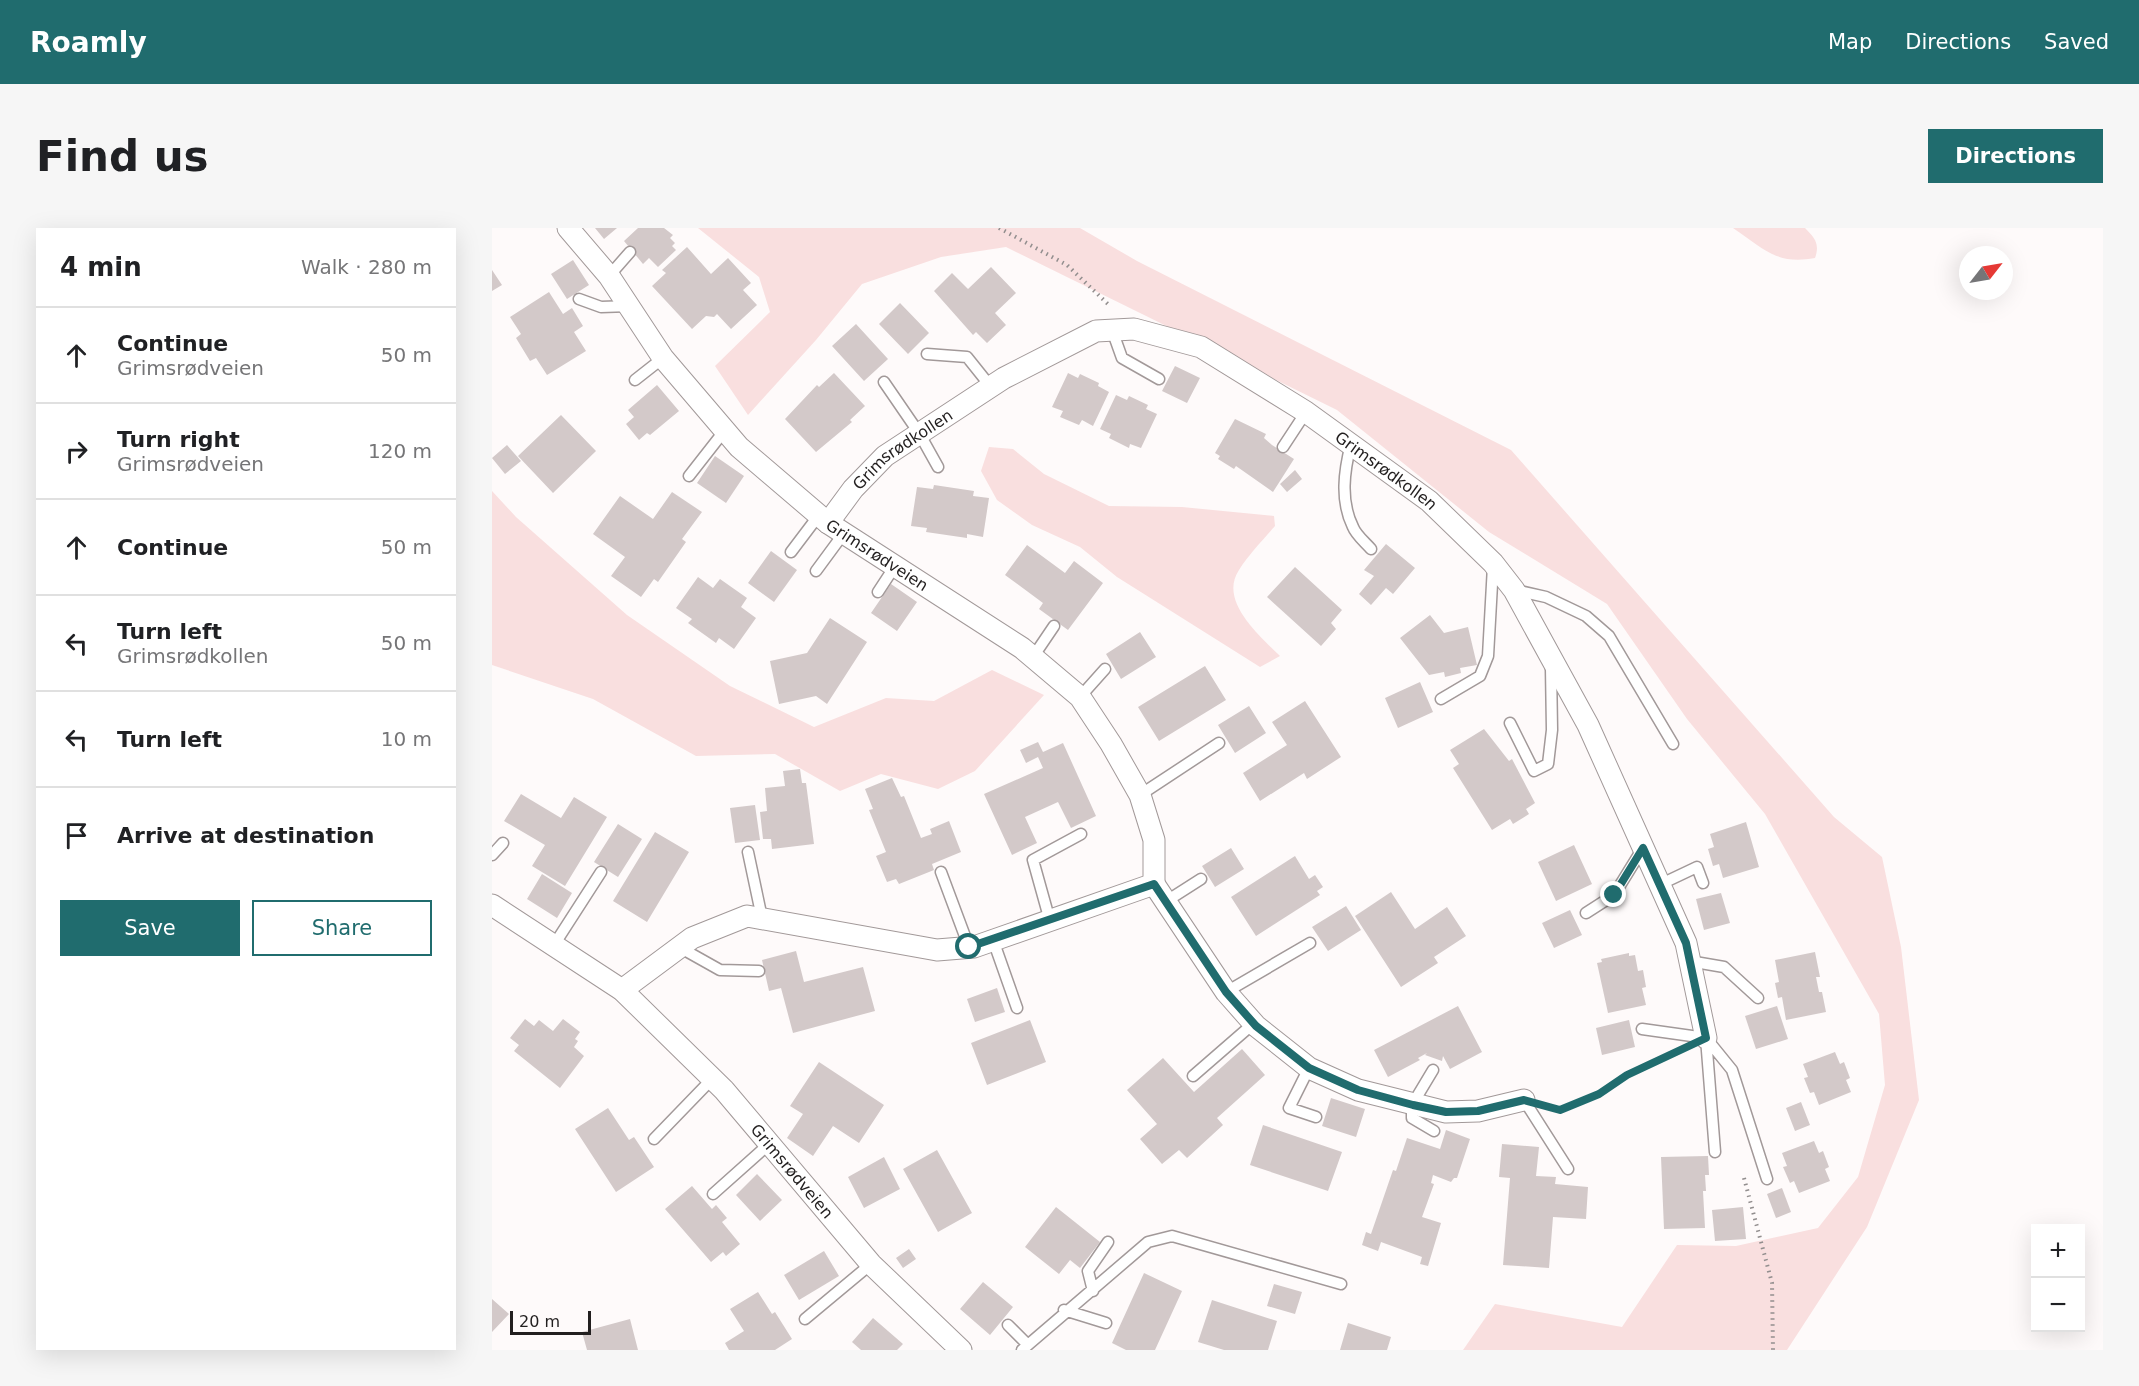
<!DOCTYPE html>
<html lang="en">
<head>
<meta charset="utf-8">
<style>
	body { margin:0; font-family:"DejaVu Sans",sans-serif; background:#f6f6f6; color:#202124 }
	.controls { position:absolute; right:18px; bottom:18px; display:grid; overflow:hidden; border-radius:0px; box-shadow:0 6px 24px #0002 }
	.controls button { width:54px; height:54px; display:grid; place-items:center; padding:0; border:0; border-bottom:2px solid #e0e0e0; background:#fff; color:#202124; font:30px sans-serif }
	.compass { position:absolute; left:1467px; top:18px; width:54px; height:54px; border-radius:50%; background:#fff; box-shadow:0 6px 24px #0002; rotate:59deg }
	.scale { position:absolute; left:18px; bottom:15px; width:81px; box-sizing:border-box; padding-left:6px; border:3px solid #221f1f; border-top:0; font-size:16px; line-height:21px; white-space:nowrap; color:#221f1f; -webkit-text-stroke:4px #fefafa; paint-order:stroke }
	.stop { position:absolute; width:18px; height:18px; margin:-14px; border:4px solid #206c6e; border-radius:50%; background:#fff }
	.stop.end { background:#206c6e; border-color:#fff; box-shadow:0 2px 6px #0008 }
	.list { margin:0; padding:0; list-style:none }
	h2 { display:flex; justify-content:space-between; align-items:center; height:78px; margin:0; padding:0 24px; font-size:26px }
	h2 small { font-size:20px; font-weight:400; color:#757577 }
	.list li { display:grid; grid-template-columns:39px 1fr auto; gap:18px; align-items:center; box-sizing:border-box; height:96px; padding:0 24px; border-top:2px solid #e0e0e0 }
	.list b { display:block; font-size:22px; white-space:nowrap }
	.list p { margin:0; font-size:20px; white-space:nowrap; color:#757577 }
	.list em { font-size:20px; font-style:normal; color:#757577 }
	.actions { display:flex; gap:12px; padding:18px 24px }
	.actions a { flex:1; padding:14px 0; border:2px solid #206c6e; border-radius:0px; text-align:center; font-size:21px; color:#206c6e }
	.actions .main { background:#206c6e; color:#fff }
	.icon { flex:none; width:33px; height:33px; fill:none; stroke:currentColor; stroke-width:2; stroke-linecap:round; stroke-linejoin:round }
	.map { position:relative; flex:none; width:1611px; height:1122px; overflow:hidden; border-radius:0px }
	header { display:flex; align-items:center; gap:36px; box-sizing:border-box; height:84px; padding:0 30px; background:#206c6e; color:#fff }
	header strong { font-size:28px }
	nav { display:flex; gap:33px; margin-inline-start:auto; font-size:21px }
	.intro { display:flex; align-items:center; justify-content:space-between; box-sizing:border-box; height:144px; padding:0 36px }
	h1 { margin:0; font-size:42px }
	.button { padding:15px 27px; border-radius:0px; background:#206c6e; color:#fff; font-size:21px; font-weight:700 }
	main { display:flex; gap:36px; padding:0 36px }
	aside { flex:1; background:#fff; border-radius:0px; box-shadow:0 6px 24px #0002 }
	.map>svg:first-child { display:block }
	.green { fill:#f9dfdf }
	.building { fill:#d3c9c9 }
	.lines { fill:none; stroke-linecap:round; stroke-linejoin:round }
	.lane-casing { stroke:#a29999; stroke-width:13 }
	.street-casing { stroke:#a29999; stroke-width:23 }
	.path { stroke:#928e8e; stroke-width:4; stroke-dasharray:1.5 4.5; stroke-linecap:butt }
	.lane { stroke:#fff; stroke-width:10 }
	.street { stroke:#fff; stroke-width:21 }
	.route { stroke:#206c6e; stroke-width:8 }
	.labels { text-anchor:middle; stroke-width:4.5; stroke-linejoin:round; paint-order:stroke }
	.street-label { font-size:16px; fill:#221f1f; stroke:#fefafa }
</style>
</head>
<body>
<header>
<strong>Roamly</strong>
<nav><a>Map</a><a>Directions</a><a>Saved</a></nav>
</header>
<div class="intro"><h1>Find us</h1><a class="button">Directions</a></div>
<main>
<aside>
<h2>4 min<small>Walk · 280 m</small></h2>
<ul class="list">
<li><svg class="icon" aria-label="ahead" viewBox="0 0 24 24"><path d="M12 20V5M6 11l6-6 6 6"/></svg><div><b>Continue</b><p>Grimsrødveien</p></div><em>50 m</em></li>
<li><svg class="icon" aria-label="right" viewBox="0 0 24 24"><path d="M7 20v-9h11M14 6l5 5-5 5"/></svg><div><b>Turn right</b><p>Grimsrødveien</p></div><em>120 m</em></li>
<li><svg class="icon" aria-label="ahead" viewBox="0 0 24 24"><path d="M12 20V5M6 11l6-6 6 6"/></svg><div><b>Continue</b></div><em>50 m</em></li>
<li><svg class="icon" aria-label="left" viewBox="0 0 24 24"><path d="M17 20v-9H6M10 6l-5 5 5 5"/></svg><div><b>Turn left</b><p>Grimsrødkollen</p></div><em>50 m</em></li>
<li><svg class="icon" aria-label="left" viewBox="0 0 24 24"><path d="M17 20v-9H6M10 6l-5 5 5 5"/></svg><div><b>Turn left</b></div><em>10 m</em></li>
<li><svg class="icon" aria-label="arrive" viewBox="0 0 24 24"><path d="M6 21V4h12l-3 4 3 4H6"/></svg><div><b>Arrive at destination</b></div></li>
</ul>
<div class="actions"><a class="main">Save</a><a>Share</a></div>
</aside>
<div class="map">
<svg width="1611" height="1122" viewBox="0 0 1611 1122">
	<rect width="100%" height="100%" fill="#fefafa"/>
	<!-- green -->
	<path class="green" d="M206,0H588L645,33L1019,222L1342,589L1390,629L1409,719L1427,872L1375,999L1295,1122H971L1003,1076L1130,1099L1185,1017L1244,1018L1326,1000L1366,949L1393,857L1387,786L1273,586L1195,491L1115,376L997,304L845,182L514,19L449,29L370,56L324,112L256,187L223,138L278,84L267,49Z
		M1241,0H1313C1323,10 1328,16 1323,30C1284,37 1272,21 1241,0Z
		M497,219L521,221L552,246L617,278L690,279L782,288L783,298C771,312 757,326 747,342C726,373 769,409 788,428L768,439L625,349L588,319L540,297L505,272L489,243Z
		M0,263L24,289L135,387L238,458L322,499L394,470L442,473L500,442L552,467L483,543L446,561L389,546L348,563L283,526L204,528L101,471L0,437Z"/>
	<!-- building -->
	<path class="building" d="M103,0H125L112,11Z
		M146,0H172L181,7L178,10L183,15L180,18L184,22L166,39L157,30L151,36L132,13Z
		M195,19L219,46L236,30L259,55L251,62L265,77L239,101L225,86L222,89L214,88L200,101L160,58L174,45L170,42Z
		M81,32L97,57L75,71L59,46Z
		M499,39L524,65L503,85L514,97L495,115L484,104L481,107L442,63L460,45L476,61Z
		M0,42L10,57L0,63Z
		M57,64L71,86L80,80L91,98L82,104L94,123L55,147L44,130L38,133L24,110L29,106L18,89Z
		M408,75L437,105L416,126L387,96Z
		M364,96L396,131L372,153L340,118Z
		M683,138L708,150L695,175L670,163Z
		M342,145L373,178L358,192L360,194L324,224L293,191L325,157L327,159Z
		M576,145L586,150L588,146L607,155L606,158L617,164L601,198L590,192L587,197L568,189L571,183L560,179Z
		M165,157L187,183L158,207L155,205L147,212L134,196L142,189L136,182Z
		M624,167L635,172L637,168L656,177L654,181L665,186L649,220L638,216L637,220L617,210L619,206L608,201Z
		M69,187L104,223L61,265L26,228Z
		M743,191L774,206L772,210L780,217L802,231L781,264L744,238L742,241L726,231L728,228L723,225Z
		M15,217L29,233L13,246L0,230Z
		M223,228L252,248L234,275L205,255Z
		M803,242L810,251L795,264L788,256Z
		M442,257L482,263L481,268L497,270L491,309L475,306V310L434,304L435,300L419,298L425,259L441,261Z
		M180,264L210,284L190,311L194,314L166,354L162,351L149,369L119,348L133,329L101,306L128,268L161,291Z
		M894,316L923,340L901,366L894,360L879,377L867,366L882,348L872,342Z
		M535,317L573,345L582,333L611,355L576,402L547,381L551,375L513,347Z
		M279,323L305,342L282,374L256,355Z
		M803,339L850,382L839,395L844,401L829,418L775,369Z
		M206,349L221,360L228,351L255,370L249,379L264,390L242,421L227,410L224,415L196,395L200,391L184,380Z
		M399,356L425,374L405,403L379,385Z
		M938,387L952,405L976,399L985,437L968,440L969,445L953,449L952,444L937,447L908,410Z
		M338,390L375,414L335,476L324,468L287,476L278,433L315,425Z
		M648,404L664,429L629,451L614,426Z
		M713,438L734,472L667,513L646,479Z
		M928,454L941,484L906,500L893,470Z
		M813,473L849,529L815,551L812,545L768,573L751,545L795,517L780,494Z
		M757,478L774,505L743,525L726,497Z
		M992,501L1017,533L1020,531L1043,575L1034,581L1037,586L1021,596L1018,591L1000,602L961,540L967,536L958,522Z
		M546,514L551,524L571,515L604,588L579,600L566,574L533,589L545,615L520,627L492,566L551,540L546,529L534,535L528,522Z
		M308,541L310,555H314L322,616L280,621L279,611H271L268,584L275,583L273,560L293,558L291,543Z
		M400,550L409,569L412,568L429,610L440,606L438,601L457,593L469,624L440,636L442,642L407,656L404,651L395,654L384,628L394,624L377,582L381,581L373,561Z
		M29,566L69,590L82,569L115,589L73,658L40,638L53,617L12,593Z
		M263,577L268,612L243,615L238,580Z
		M1254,594L1267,639L1231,650L1227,636L1221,638L1216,621L1222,619L1218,606Z
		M126,596L150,611L126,649L102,634Z
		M163,604L197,624L155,694L121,673Z
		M1082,617L1100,656L1064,673L1046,634Z
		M739,620L752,641L723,659L710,638Z
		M803,628L817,651L823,647L831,659L825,663L828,667L764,708L739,669Z
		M50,646L80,665L65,690L35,671Z
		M899,664L923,701L955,679L974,708L942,729L946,735L909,759L863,688Z
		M1229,665L1238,695L1212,702L1204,671Z
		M854,678L869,702L836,723L820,699Z
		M1078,682L1090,707L1062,720L1050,695Z
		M304,723L312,754L371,739L383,783L301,805L289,760L277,763L270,732Z
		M1323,724L1328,749H1324L1327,764H1330L1334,784L1294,792L1290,769L1286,770L1283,755L1287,754L1283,732Z
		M1137,725V728L1143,727L1146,743L1151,742L1154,759L1150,760L1154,777L1116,785L1105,735L1110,734L1109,731Z
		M505,760L513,784L483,794L475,771Z
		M966,778L990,824L958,841L951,828L950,833L933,827L935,825L926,830L928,832L896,849L882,822Z
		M1285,778L1296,811L1264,821L1253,788Z
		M33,791L42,798L47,792L61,803L71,791L88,804L83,811L86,813L82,819L92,828L68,860L22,823L27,817L18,810Z
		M538,792L554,834L495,857L479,815Z
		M1137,792L1143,819L1110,827L1104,800Z
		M750,821L773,847L725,890L731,897L695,930L687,922L670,936L648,911L665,896L635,862L671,830L702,864Z
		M1343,824L1348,836L1352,834L1358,850L1354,852L1359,864L1327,877L1322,864L1318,865L1312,850L1316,849L1311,836Z
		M327,834L392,877L367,915L341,898L321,928L295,910L311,886L298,878Z
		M839,870L873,881L864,909L830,898Z
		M1309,874L1318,897L1303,903L1294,880Z
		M116,880L137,912L142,909L162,939L124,964L83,901Z
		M771,897L850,924L836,963L758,937Z
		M954,902L978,911L965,950H962L959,954L941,947L939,955L942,956L930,989L949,995L936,1038L928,1036L930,1029L889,1014L886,1023L870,1017L874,1004L879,1006L901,942L904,943L915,910L948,921Z
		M1322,913L1327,925L1331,923L1337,939L1333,941L1338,953L1307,965L1302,953L1298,955L1291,939L1295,938L1290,925Z
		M1010,916L1047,919L1044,948L1064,949L1063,956L1096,959L1094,991L1061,989L1057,1040L1011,1037L1018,950L1007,949Z
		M445,922L480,985L446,1004L411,941Z
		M1216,928L1217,947H1213L1214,963H1211L1213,1000L1172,1001L1169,929Z
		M392,929L408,961L372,980L356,949Z
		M265,946L290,972L268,993L244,967Z
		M200,958L220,981L224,977L235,990L230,994L248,1016L234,1028L231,1024L219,1034L173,981Z
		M1290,960L1299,984L1284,990L1275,966Z
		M564,979L608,1014L588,1040L578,1032L567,1046L533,1019Z
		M1251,979L1254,1011L1223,1013L1220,982Z
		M417,1021L424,1031L411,1040L404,1030Z
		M332,1023L347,1048L307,1072L292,1047Z
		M652,1045L690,1063L663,1122H634L620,1115Z
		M491,1054L521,1079L498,1107L468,1081Z
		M782,1056L810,1064L803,1086L775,1078Z
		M266,1064L280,1086L283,1084L300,1111L283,1122H237L233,1115L252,1103L238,1081Z
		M0,1071L17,1086L0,1104Z
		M720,1072L785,1093L776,1122H732L706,1114Z
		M381,1090L411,1116L405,1122H369L360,1114Z
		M138,1091L146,1122H95L90,1104Z
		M856,1095L899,1109L895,1122H848Z"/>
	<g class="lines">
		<defs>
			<path id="lane" d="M117,48L138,24
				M87,71L109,79L138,78
				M620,102L630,130L667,151
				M435,126L475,129L499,159
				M143,152L171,130
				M392,154L427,205L446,239
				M859,216C852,243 848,273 861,299C864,307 873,314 879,321
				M791,219L814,184
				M197,248L233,202
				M299,324L327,287
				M324,343L352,305
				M1023,362L1054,369L1094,388L1117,408L1181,516
				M386,364L403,338
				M541,429L562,398
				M588,469L613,441
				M949,471L988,448L996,428L1001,338
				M1018,495L1042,543L1056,536L1060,502L1059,440
				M648,567L727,515
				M256,624L270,690
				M0,627L11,615
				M449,644L477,719
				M1167,657L1205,639L1211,655
				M673,674L709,651
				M1094,685L1122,667L1151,620
				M558,693L541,632L589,606
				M501,712L525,780
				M62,717L109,644
				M187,719L228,742L267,743
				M1197,733L1232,739L1266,770
				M734,764L818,715
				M1150,801L1214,810L1240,842L1275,951
				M1214,810L1223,924
				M817,840L797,880L824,889
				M941,842L920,877V890L942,903
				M701,848L762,795
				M1032,872L1076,941
				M162,911L220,851
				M221,966L277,916
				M601,1063L596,1043L616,1014
				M572,1082L614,1095
				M313,1091L379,1036
				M516,1097L535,1116
				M530,1122L656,1014L680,1008L849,1056"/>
			<g id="street">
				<path id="s1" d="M76,0L117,48L171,130L247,219L336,295L530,420L588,469L619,516L648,567L662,612V656L482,719L445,722L255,688L200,710L130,762"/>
				<path id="s2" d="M336,295L361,261L393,228L512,150L604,103L642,101L709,119L814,184L937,273L1001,335L1022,362L1096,497L1194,715L1214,810"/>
				<path d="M662,656L734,764L764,798L817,840L866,862L954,884L986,883L1032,872"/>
				<path id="s3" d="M0,677L130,762L232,862L379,1036L469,1122"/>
			</g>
		</defs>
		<!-- lane casing -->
		<use href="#lane" class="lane-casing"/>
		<!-- street casing -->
		<use href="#street" class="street-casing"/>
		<!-- path -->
		<path class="path" d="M507,0L575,37L618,78
			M1058,879C1082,886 1114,859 1134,847C1149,839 1165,833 1181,825
			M1252,950L1280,1055L1281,1122"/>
		<!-- lane -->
		<use href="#lane" class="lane"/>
		<!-- street -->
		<use href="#street" class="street"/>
	</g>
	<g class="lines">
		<!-- route -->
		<path class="route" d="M477,719L662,656L734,764L764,798L817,840L866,862L921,877L954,884L986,883L1032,872L1068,882L1107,866L1135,847L1214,810L1194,715L1151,620L1122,667"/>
	</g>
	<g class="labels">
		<!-- street labels -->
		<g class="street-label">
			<text dy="6" stroke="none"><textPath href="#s2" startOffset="106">Grimsrødkollen</textPath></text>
			<text dy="6" stroke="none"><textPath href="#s2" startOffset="664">Grimsrødkollen</textPath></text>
			<text dy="6" stroke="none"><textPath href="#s1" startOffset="454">Grimsrødveien</textPath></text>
			<text dy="6" stroke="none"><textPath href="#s3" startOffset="404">Grimsrødveien</textPath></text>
		</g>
	</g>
</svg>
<div class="controls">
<button>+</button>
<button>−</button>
</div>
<svg class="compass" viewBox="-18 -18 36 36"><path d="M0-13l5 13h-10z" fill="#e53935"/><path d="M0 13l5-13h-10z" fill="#757577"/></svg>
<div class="scale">20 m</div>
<div class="stop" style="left:477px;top:719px"></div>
<div class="stop end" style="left:1122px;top:667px"></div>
</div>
</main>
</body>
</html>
